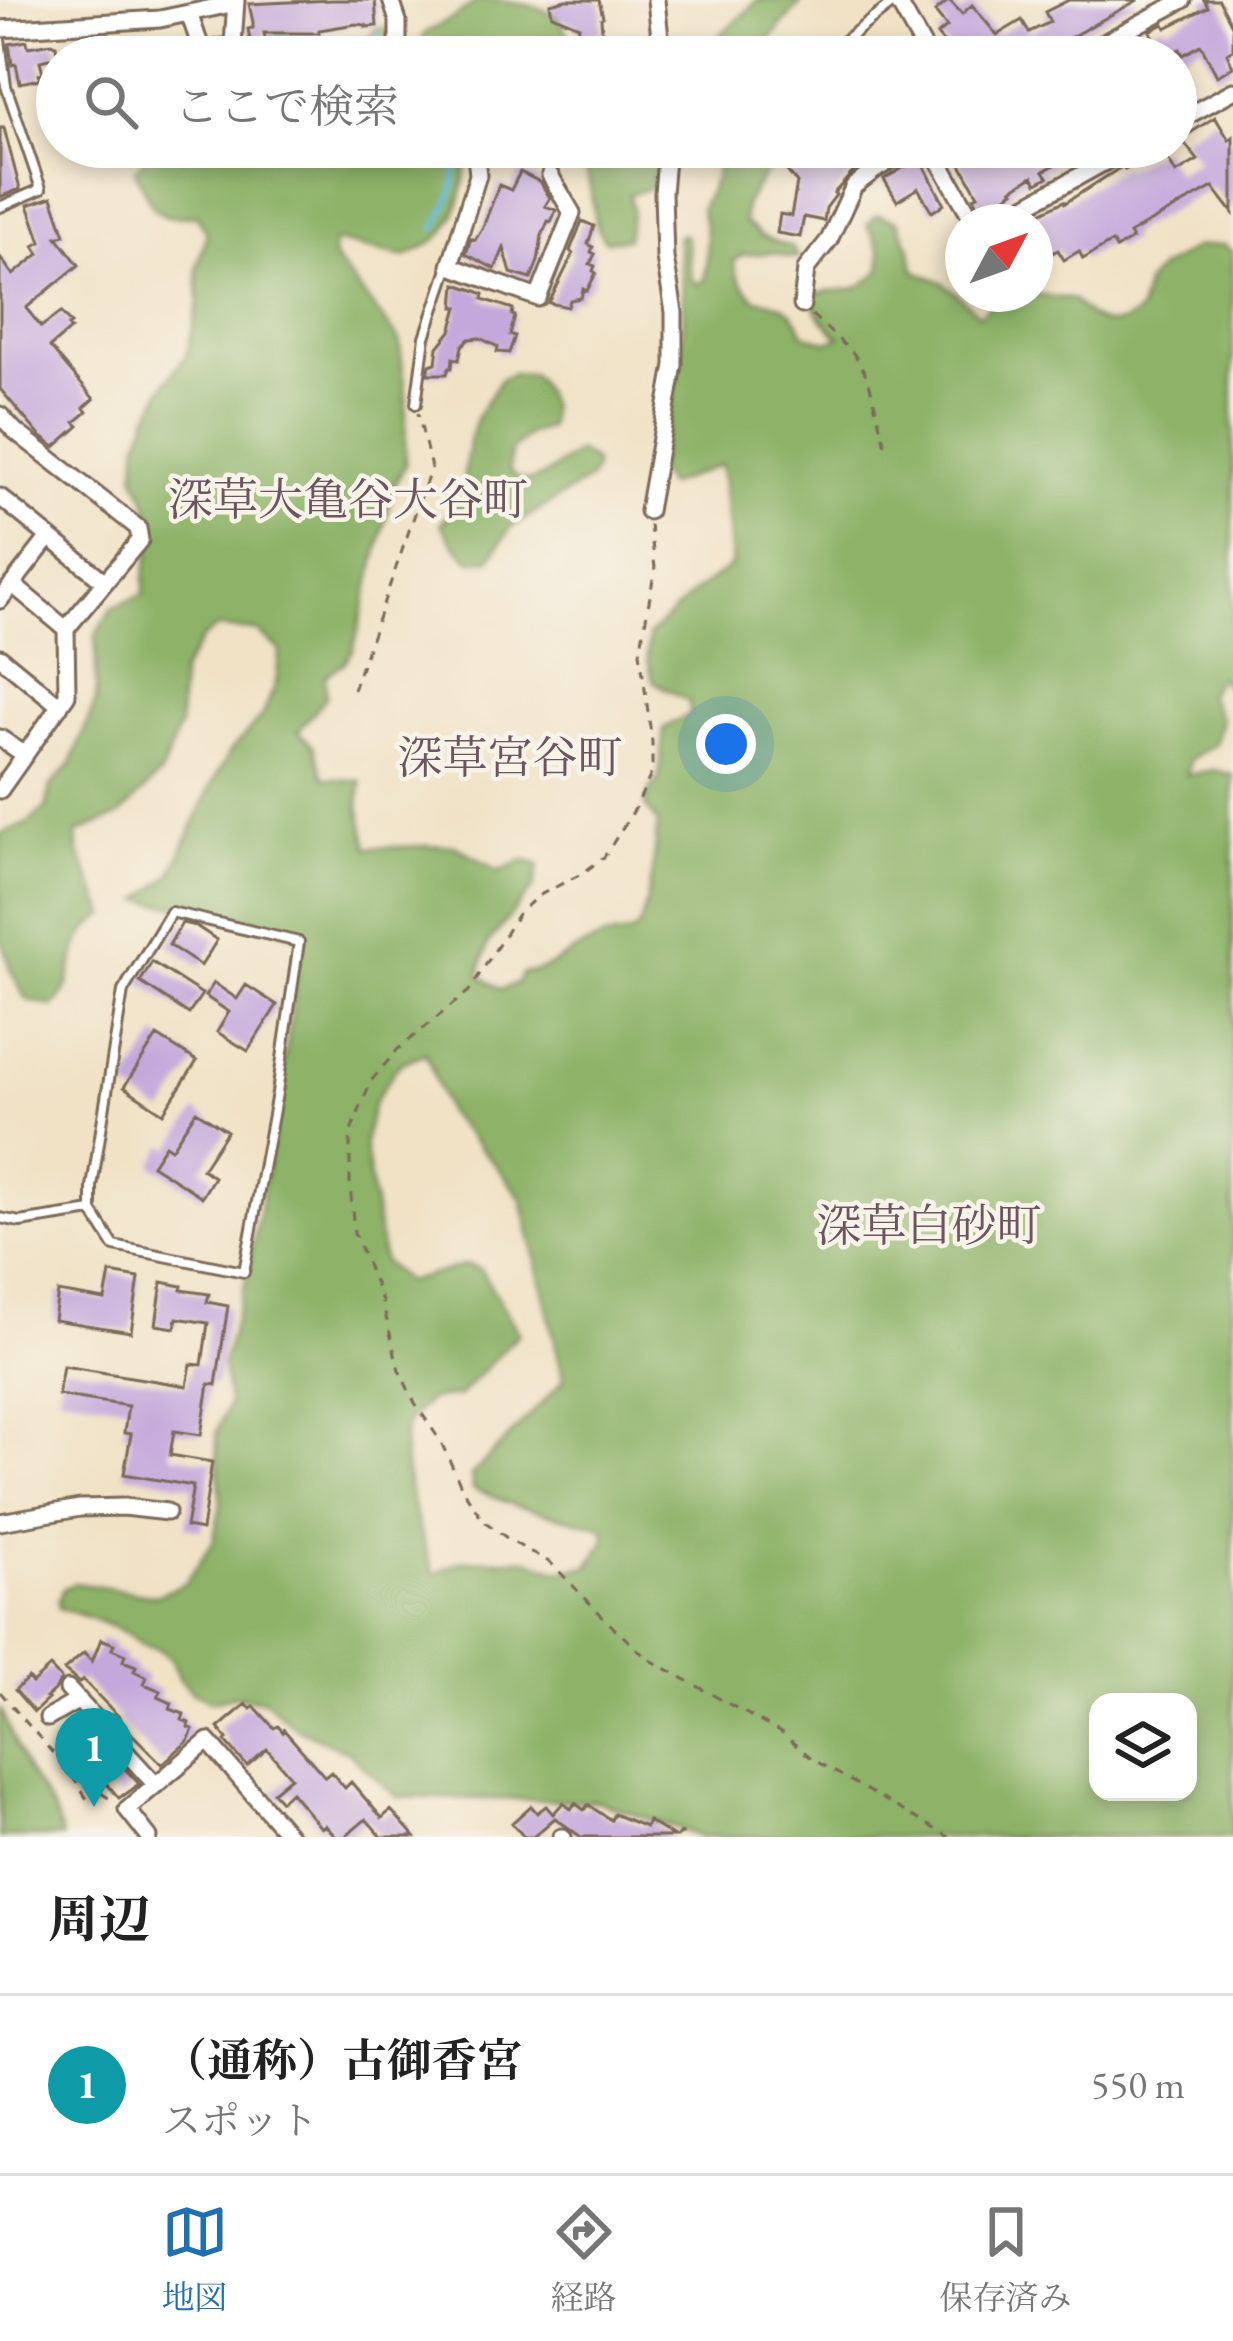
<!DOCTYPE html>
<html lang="ja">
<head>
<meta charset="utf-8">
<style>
	body { margin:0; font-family:"EB Garamond","Noto Serif JP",serif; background:#f6f6f6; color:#222 }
	.controls { position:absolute; right:36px; bottom:36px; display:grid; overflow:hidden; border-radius:24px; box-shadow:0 6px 18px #0003 }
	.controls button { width:108px; height:108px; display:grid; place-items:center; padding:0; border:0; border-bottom:3px solid #e0e0e0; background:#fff; color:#222; font:60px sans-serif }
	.compass { position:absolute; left:945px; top:204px; width:108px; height:108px; border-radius:50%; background:#fff; box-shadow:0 6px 18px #0003; rotate:49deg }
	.you { position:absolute; left:726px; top:744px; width:42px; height:42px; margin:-30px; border:9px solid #fff; border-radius:50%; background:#1a73e8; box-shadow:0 0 0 18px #1a73e833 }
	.badge { display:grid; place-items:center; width:78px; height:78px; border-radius:50%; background:#1f6fb2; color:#fff; font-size:39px; font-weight:700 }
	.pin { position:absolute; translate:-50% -99px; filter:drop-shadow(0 3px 6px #0008) }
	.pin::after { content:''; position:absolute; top:63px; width:42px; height:36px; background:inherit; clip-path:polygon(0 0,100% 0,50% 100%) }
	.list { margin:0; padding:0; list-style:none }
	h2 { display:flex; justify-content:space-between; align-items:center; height:156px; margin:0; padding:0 48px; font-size:51px }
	h2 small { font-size:39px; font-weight:400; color:#767676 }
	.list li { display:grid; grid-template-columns:78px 1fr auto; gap:36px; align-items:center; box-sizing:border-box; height:180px; padding:0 48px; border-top:3px solid #e0e0e0 }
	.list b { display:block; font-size:45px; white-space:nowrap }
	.list p { margin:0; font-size:39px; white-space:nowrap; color:#767676 }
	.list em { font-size:39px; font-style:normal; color:#767676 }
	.icon { flex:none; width:66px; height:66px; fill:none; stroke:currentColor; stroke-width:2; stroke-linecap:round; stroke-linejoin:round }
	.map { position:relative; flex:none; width:1233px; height:1837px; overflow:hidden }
	.search { position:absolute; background:#fff; box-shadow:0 6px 18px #0003; left:36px; right:36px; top:36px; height:132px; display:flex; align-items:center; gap:30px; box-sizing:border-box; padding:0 42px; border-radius:66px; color:#767676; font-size:45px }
	.sheet { height:336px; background:#fff }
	nav { display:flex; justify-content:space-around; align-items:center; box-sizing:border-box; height:168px; border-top:3px solid #e0e0e0; background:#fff; font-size:33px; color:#767676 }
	nav a { display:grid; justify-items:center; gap:6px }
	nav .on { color:#1f6fb2 }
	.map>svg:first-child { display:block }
	.forest { fill:#8db267; stroke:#646e42; stroke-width:3; fill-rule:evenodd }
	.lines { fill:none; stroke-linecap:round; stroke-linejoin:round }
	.stream { stroke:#63bee1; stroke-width:4.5 }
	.building { fill:#c4a7db }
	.service-casing { stroke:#7b6a59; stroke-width:14 }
	.minor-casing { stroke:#7b6a59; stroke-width:21 }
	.path { stroke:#7b6a59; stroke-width:3; stroke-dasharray:9 9; stroke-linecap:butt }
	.service { stroke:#fff; stroke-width:8 }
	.minor { stroke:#fff; stroke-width:15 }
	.labels { text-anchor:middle; stroke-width:9; stroke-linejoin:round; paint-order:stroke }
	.neighbourhood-label { font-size:45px; fill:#6b5660; stroke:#f7f3e8 }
</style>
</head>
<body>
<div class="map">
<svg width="1233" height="1837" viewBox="0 0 1233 1837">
	<rect width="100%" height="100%" fill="#f7f3e8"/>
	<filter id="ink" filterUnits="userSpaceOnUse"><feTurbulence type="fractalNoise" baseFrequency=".00833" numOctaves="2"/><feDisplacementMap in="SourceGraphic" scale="24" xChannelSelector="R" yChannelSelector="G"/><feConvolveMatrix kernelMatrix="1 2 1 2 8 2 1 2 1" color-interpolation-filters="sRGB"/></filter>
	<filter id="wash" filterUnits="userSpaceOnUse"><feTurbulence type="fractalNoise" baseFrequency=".004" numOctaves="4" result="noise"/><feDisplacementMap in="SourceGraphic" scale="48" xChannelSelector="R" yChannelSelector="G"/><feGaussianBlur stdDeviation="2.7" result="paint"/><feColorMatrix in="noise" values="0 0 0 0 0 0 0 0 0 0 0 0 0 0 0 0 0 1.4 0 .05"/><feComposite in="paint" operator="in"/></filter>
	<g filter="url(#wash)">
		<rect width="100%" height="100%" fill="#f1e2c6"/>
		<!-- forest -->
		<path class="forest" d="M478,0C507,0 558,2 568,36C570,43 570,50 571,57H430L419,47L425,33L457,16Z
			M757,0H803L766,44L767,57H705L703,55C717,32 741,21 757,0Z
			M389,28L393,57H262L273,32L287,33L301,49L322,41L338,51L357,48L377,29Z
			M146,147H463C472,171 458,219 439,237C430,245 415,251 405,257L334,241L333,257L399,339L406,393L405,466L395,483L353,650L344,663L325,676L326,697L298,731L314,747L324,778L361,781L359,807L368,848L454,845L499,871L525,860L539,865L534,887L488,943L479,975L501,990L517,983L523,973C546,973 562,957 582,947C591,944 599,940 608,937C617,935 628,936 635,931C647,924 657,840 658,823L645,806L650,790L659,779L664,728L690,714L689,702L653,681L647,655L649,635L696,591L732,565L721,464L667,486L657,470C668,425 680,379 683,332C685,300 681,269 677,238L681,234L686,236L691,277L697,285L705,279C708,256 708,231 701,208L715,179L721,147H764L768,163L767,171L745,204L744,222L761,236L792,248L798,257C788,259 785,255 775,253C767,252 754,255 743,254L734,261C734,277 745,288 755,299C782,303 795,307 803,334L828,342L839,337L819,315L809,296C844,282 847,303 881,270C883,251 877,240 867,225L878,214L898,222L911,251L914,270L944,283L980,315L990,305L989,294H1035L1073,300C1092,324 1115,334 1139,312L1147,282L1161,268L1196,247L1224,245L1233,252V696L1219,676L1208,695L1221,719L1215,744L1190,759L1187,775L1214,770L1233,775V1837H702L597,1801L397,1797L348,1752L293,1726L265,1700L232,1696L211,1701L192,1692L180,1679L171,1659L159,1649L142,1645L125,1632L91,1618L59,1608L58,1601L63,1589L75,1583L156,1596L185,1583L213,1542L221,1505L216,1434L229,1403L222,1366L247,1277L274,1131L303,937L241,917L141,900L171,875L213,782L232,749L263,715L276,683L280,650L257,631L217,628L202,638L181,673L179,727L161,773L120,815L77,833L78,851L106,915C58,943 84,981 53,1006L26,999L11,971L0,934V834L27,824L46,808L51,786L71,764L96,701V635L112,608L144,594V577L154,532L147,502L135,474L138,445L149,415L167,381L187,354L199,302L197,269L207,232L196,215C151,223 152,206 135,170L147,156ZM426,1053L447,1113L497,1166L522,1199L564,1380L471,1476L473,1489L514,1505L604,1527L605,1541L589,1566L560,1571L525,1559L461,1561L434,1574C423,1543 391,1448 409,1420C414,1413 424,1405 430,1399L459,1396L519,1333L480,1269L467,1265L406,1282L383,1261L364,1143L374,1102L399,1064ZM1098,1702H1188V1792H1098Z
			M569,147H662L650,188L629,194L632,211L627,238L605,241C583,211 603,180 569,147Z
			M512,374L533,375C545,393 554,406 548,428L530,433L511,451L509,471C532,497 557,463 578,452L593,461L595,468L590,479L511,527L490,559L471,561L453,543L441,523L460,500L470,438L477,417L500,380Z
			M0,1708L26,1769L54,1812L62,1837H0Z"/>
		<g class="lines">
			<!-- stream -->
			<path class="stream" d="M377,57L378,36
				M435,230C449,202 464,179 451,147"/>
		</g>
		<g id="blocks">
			<!-- building -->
			<path class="building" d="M331,0H375L377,26L366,27V25L356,24L319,30V33H264L266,42L251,45L248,29L253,28V22L249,4Z
				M566,0H599L603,17L601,18L602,32H598L596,45L589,46L588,50L575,47L579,26L552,15L550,4Z
				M949,0L962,14L972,5L997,35L1022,20L1029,32L1050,22L1045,12L1069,0H1138L1044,52L1047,57H956L937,35L947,27L935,12Z
				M1204,0H1219L1233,27V49L1227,53L1233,67L1217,76L1201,45L1183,55L1180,49L1162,57L1150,31L1164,24L1166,28L1208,7Z
				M27,41L28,47L52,43L56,45L57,57L40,61L43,73L39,74L40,79L20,83L16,64L12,65L9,44Z
				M1215,117L1229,140L1233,137V213L1213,187L1129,234L1132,239L1116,249L1112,242L1083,259L1079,251L1064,260L1058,250L1035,262V222L1029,219L1064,201L1065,203L1123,166L1125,170L1162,149L1176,173L1198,160L1181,139Z
				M0,128H4L20,189L0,197Z
				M803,147H838L855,170L834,193L836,195L826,208L824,221L804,217L800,237L777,233L780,214L791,216L797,183L787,171L808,153Z
				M951,147H966L969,152L977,147H1085L1044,171L1048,177L1037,183L1033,176L1012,189L1014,191L998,201L1000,206L988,213L985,207L980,209L974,197L978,195Z
				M920,158L944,204L932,212L918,188L897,201L884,179Z
				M520,172L540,182L550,198L545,206L556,210L551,222L548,221L542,236L538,261L531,279L511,273L504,248L495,269L466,254L471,238L475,240L483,227L499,185L511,190Z
				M52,197L65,235L57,237L79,265L26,308L41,327L61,312L71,324L68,326L71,329L50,347L94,399L84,408L87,412L75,422L79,426L55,447L40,436L0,389V257L13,275L39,254L34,246L41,242L28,205Z
				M582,221L594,226L588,244L593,247L591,252L595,254L590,264L595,266L593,271L596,273L587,291L583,289L581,298L570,300L568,307L549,303L573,254L570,251Z
				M456,284L474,290L484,294L483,299L513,309L512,315L515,316L510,335L515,336L509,353L497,352L498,347L480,338L469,339L462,346L459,360L453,358L452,368H449L447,374H428L430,365L436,363L438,347L451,331L458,307H454Z
				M182,923L196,926L217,940L201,966L169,945Z
				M152,962L202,994L189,1014L140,982Z
				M214,983L237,999L246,985L277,1005L248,1051L217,1032L229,1012L205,996Z
				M157,1036L197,1061L163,1113L124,1087Z
				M196,1111L227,1131L202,1169L214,1177L202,1197L152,1165L165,1145L171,1149Z
				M110,1273L139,1278L131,1332L54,1320L58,1292L105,1300Z
				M162,1282L182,1286L181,1290L209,1294L207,1302L228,1306L216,1385L209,1384L201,1435L174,1431L170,1455L212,1462L202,1530L186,1527L193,1486L124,1474L131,1434L124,1433L128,1406L58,1395L63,1366L187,1386L191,1364L202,1365L208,1323L177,1318L175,1328L156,1325Z
				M101,1639L114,1644L112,1649L125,1655L123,1661L136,1666L134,1671L147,1677L144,1684L161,1691L158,1697L172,1703L170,1709L184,1714L182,1720L189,1723L188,1727L193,1729L188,1741L162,1764L118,1720L120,1718L83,1680L79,1683L64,1670L84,1653L92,1662Z
				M50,1667L61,1679L56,1689L46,1698L48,1699L34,1712L15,1690L28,1678L32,1683Z
				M246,1704L251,1709L254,1706L274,1728L278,1726L283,1732L284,1730L325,1777L331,1772L345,1788L351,1782L382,1818L391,1810L415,1837H382L366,1819L345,1837H336L325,1825L321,1828L291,1792L281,1801L273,1792L291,1777L267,1749L247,1766L225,1741L227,1739L218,1728Z
				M81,1721L139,1784L119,1798L95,1770L99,1766L66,1736Z
				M563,1803L571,1809L575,1803L584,1810L588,1805L611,1820L614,1814L645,1827L648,1821L674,1837H581L555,1818L533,1837H524L512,1823L531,1806L537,1813L546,1806L553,1814Z"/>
		</g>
	</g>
	<g filter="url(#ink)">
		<use href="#blocks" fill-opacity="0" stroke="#7b6a59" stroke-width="3"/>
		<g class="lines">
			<defs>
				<path id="service" d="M0,40L6,86L41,189L0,207
					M832,50L897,0
					M416,404L425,337L449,266
					M171,912L299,942L277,1093L244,1272L114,1246L92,1211V1187L123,991Z
					M0,1218L20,1222L92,1211"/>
				<path id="minor" d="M391,0L398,21V48L405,57
					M656,0L662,57
					M897,0L929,57
					M189,13L202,51L233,45L236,0
					M0,29L160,19L236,3
					M1078,57L1183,0
					M1176,122L1233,91
					M475,147L478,175L450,266L538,298L572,213L550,175
					M931,147L974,222
					M996,222L1132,147
					M802,305L806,269L829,240L854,186L875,170L914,147
					M0,415L15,431L138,528L140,540L66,629L67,695L0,790
					M0,497L105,582
					M648,511L674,365V312L665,258L663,193L667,147
					M12,584L66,629
					M0,600L49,537
					M0,657L60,706
					M0,738L25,755
					M0,1522L80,1508L124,1507L167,1512
					M68,1689L156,1785
					M48,1718L79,1700
					M149,1837L127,1809L208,1741L290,1837
					M561,1837H563"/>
			</defs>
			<!-- service casing -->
			<use href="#service" class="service-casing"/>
			<!-- minor casing -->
			<use href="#minor" class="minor-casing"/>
			<!-- path -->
			<path class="path" d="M812,315L854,354L868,378L886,449
				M650,525L655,568L640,652L652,742V772L636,807L604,857L583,873L538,896L518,914L469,991L397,1050L371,1081L350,1134V1183L354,1233L382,1301L399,1370L415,1403L441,1442L463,1490L484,1521L511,1541L551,1563L615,1629L647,1658L781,1733L814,1760L949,1837
				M353,690L431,468L418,413
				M0,1692L71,1774L115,1802
				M72,1776L87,1799
				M677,1837L680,1833L689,1837"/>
			<!-- service -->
			<use href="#service" class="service"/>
			<!-- minor -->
			<use href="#minor" class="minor"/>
		</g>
	</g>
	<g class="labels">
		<!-- neighbourhood labels -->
		<g class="neighbourhood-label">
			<text x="348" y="515">深草大亀谷大谷町</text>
			<text x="510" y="773">深草宮谷町</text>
			<text x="929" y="1241">深草白砂町</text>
		</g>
	</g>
</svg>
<div class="controls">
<button><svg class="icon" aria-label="layers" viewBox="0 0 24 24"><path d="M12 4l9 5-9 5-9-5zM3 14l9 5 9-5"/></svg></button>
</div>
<svg class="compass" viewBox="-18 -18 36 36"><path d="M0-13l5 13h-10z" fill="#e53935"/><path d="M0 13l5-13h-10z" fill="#767676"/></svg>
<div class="you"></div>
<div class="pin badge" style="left:94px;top:1807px;background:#0f9aa8">1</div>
<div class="search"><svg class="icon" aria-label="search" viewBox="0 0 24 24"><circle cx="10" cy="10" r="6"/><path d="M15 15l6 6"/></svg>ここで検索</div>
</div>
<section class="sheet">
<h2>周辺<small></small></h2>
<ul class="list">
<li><span class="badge" style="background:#0f9aa8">1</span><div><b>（通称）古御香宮</b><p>スポット</p></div><em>550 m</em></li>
</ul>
</section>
<nav>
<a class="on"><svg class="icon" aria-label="map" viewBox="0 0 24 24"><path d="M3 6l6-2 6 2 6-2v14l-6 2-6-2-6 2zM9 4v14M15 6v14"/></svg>地図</a>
<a><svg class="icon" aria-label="directions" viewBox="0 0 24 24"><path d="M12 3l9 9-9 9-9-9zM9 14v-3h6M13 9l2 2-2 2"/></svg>経路</a>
<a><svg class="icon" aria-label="saved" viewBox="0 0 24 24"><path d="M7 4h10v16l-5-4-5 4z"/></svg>保存済み</a>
</nav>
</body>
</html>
